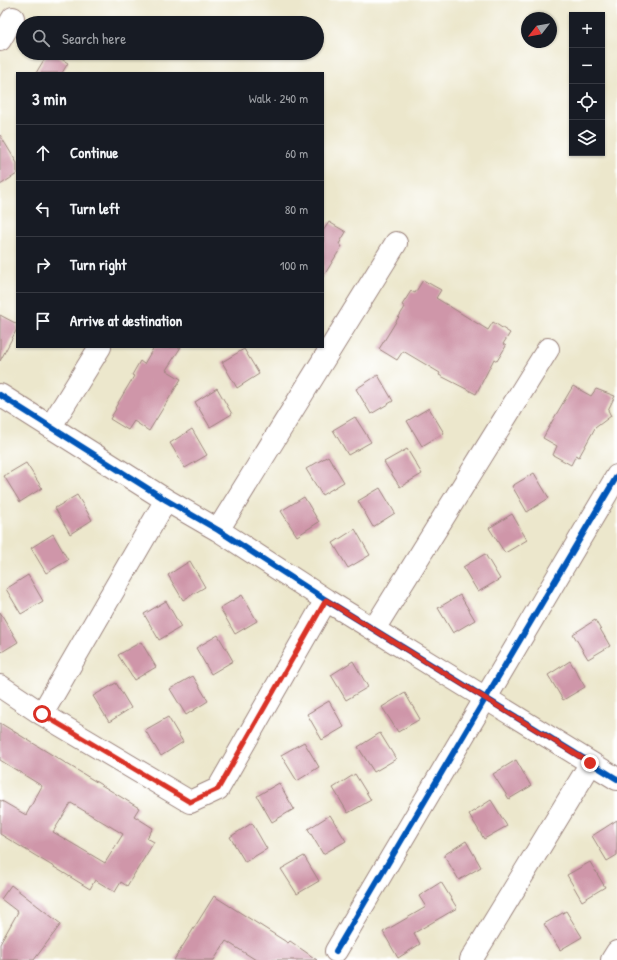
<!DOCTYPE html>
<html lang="en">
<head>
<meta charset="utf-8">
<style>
	body { margin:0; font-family:"Patrick Hand",sans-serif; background:#20242c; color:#f1f3f6 }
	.controls { position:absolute; right:12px; top:12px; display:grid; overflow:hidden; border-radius:0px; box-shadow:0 1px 3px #0004 }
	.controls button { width:36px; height:36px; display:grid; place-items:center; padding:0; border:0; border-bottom:1px solid #363941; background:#171b24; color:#f1f3f6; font:20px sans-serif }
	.compass { position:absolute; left:521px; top:12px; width:36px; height:36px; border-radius:50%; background:#171b24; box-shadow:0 1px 3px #0004; rotate:239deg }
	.stop { position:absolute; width:12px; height:12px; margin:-9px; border:3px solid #d93025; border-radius:50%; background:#fff }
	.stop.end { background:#d93025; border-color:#fff; box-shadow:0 1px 4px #0008 }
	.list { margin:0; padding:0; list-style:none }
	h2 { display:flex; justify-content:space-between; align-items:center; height:52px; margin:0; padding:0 16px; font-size:17px }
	h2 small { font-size:13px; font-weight:400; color:#9ea1a6 }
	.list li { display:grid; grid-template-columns:26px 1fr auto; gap:12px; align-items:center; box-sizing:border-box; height:56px; padding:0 16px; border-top:1px solid #363941 }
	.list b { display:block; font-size:15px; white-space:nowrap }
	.list em { font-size:13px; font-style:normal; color:#9ea1a6 }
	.icon { flex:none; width:22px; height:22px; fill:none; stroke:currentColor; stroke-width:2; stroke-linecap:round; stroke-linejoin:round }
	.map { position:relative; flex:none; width:617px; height:960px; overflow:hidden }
	.search { position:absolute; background:#171b24; box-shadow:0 1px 3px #0004; left:16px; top:16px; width:308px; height:44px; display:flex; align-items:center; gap:10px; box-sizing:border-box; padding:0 14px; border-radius:22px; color:#9ea1a6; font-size:15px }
	.panel { position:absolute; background:#171b24; box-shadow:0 1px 3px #0004; left:16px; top:72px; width:308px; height:276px; border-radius:0px }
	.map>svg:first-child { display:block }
	.building { fill:#cf96a9; fill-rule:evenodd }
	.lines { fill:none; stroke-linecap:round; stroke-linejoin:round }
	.minor-casing { stroke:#9b837c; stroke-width:24 }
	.minor { stroke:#fff; stroke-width:22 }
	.cycleway-casing { stroke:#fff; stroke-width:8 }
	.cycleway { stroke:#0057b8; stroke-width:6 }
	.route { stroke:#d93025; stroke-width:5 }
</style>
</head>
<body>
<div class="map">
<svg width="617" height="960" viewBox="0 0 617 960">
	<rect width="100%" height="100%" fill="#fff"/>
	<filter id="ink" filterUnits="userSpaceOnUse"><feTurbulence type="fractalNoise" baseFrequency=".025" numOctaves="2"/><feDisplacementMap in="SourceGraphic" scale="8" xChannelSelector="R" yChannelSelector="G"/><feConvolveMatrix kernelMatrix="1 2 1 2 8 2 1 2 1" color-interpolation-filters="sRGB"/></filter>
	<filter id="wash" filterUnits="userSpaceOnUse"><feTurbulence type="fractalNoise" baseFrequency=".012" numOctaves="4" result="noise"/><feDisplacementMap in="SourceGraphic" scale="16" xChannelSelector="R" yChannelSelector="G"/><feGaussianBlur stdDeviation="0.9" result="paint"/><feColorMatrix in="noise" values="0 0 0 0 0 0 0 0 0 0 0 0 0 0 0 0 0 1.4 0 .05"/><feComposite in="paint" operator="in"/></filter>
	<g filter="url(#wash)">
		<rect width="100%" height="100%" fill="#ece7cc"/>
		<g id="blocks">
			<!-- building -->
			<path class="building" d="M48,53H51L68,63L62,73H36Z
				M0,135L17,163V174L0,185Z
				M329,222L346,232L339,244L342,246L323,277V231Z
				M423,280L441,290L436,298L488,330L493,322L510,333L503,344L506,346L497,361L494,359L476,394L439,375L440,373L403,351L397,360L379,349L405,307L402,305L411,291L415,293Z
				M0,315L17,324V329L0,361Z
				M154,347H181L166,370L181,379L149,431L134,421L128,430L110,419L116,409L115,408L134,376L132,375L140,361L144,364Z
				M244,349L259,374L237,388L222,362Z
				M378,375L393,401L371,414L356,389Z
				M573,386L591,396L596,389L615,396L608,410L611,416L595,428L579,457L576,455L571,465L553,455L557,446L543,438L554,418Z
				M217,388L232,414L210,427L195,402Z
				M429,408L444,433L422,446L407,421Z
				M355,417L371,442L348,455L333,430Z
				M192,429L207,455L185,468L170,443Z
				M407,449L422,474L400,487L384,462Z
				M328,456L344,482L322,495L306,469Z
				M26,463L42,488L20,502L4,476Z
				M534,473L549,498L527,512L512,486Z
				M380,488L395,513L373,527L358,501Z
				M77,495L92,520L70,534L55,508Z
				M304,497L319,522L297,536L281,511Z
				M512,514L527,540L505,553L489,528Z
				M355,529L370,555L348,568L333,543Z
				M53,534L68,560L46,573L31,548Z
				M485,554L500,579L478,592L463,567Z
				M190,561L205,587L183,600L168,575Z
				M28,575L43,601L21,614L6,589Z
				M242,595L257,621L235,634L220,608Z
				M460,595L475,620L453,633L438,608Z
				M166,601L181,627L159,640L144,614Z
				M0,612L18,642L0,653Z
				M595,620L610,646L588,659L573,634Z
				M218,635L233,661L211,674L196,648Z
				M141,642L156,667L134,680L118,655Z
				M353,661L368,687L346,700L331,675Z
				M570,661L585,687L563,700L548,675Z
				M193,676L208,701L186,715L170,689Z
				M116,683L131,708L109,722L93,696Z
				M405,693L420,719L398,732L382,707Z
				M329,701L344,727L322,740L307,714Z
				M168,717L183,742L161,756L145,730Z
				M0,723L139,808L134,816L153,828L147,838L154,842L127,886L121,882L115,892L95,880L90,889L0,834V800L26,815L42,786L0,760ZM71,803L123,834L105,863L53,832Z
				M380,733L396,759L374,772L358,747Z
				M304,742L319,767L297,781L281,755Z
				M516,760L531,786L509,799L493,774Z
				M355,774L371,800L348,813L333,788Z
				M279,783L294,809L272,822L257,796Z
				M491,800L507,826L484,839L469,814Z
				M330,815L346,841L323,854L308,829Z
				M617,820V855L607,861L592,836Z
				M252,823L267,849L245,862L230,837Z
				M466,841L481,867L459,880L444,855Z
				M304,856L319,881L297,894L281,869Z
				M590,862L605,887L582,901L567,875Z
				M441,882L457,908L414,933L420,944L398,958L383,932L426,907L419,896Z
				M11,885L61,924L34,960H0V944L18,912L1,899Z
				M214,896L288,943L290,941L317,960H256L226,941L214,960H174Z
				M566,911L582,937L560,950L544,924Z"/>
		</g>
	</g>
	<g filter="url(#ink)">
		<use href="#blocks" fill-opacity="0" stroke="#9b837c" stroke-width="1"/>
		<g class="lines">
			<defs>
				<path id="minor" d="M0,40L13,18
					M0,395L166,500L218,530L326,600L617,779
					M51,426L100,347
					M218,530L396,243
					M374,629L548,349
					M0,686L42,714L190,802L218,789L326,600
					M42,714L166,500
					M336,951L617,476
					M471,960L591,763
					M612,960L617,952"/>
			</defs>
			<!-- minor casing -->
			<use href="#minor" class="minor-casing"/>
			<!-- minor -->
			<use href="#minor" class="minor"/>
			<defs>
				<path id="cycleway" d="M0,395L166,500L218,530L326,600L617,779
					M336,951L617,476"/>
			</defs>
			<!-- cycleway casing -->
			<use href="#cycleway" class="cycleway-casing"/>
			<!-- cycleway -->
			<use href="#cycleway" class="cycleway"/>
		</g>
	</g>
	<g class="lines" filter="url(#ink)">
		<!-- route -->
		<path class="route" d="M42,714L190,802L218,789L326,600L590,763"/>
	</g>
</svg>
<div class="controls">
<button>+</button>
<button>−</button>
<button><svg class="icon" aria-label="locate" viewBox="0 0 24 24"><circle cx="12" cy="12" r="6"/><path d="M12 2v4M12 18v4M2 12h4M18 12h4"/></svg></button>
<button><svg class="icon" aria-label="layers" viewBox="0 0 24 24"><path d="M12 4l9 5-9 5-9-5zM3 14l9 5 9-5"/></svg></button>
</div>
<svg class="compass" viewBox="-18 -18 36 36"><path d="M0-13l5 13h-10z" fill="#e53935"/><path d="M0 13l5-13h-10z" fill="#9ea1a6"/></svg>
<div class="stop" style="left:42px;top:714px"></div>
<div class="stop end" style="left:590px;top:763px"></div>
<div class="search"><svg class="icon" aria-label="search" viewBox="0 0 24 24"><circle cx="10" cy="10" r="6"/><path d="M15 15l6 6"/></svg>Search here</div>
<section class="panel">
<h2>3 min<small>Walk · 240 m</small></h2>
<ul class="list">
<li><svg class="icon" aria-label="ahead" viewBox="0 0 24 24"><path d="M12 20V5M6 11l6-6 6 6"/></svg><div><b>Continue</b></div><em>60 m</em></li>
<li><svg class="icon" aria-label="left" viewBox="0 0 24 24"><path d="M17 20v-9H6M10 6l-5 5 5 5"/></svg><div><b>Turn left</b></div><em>80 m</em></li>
<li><svg class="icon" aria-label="right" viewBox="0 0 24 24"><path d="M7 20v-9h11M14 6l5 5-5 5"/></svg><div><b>Turn right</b></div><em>100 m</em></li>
<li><svg class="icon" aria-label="arrive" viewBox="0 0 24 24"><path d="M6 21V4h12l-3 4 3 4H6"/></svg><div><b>Arrive at destination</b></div></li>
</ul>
</section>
</div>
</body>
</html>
